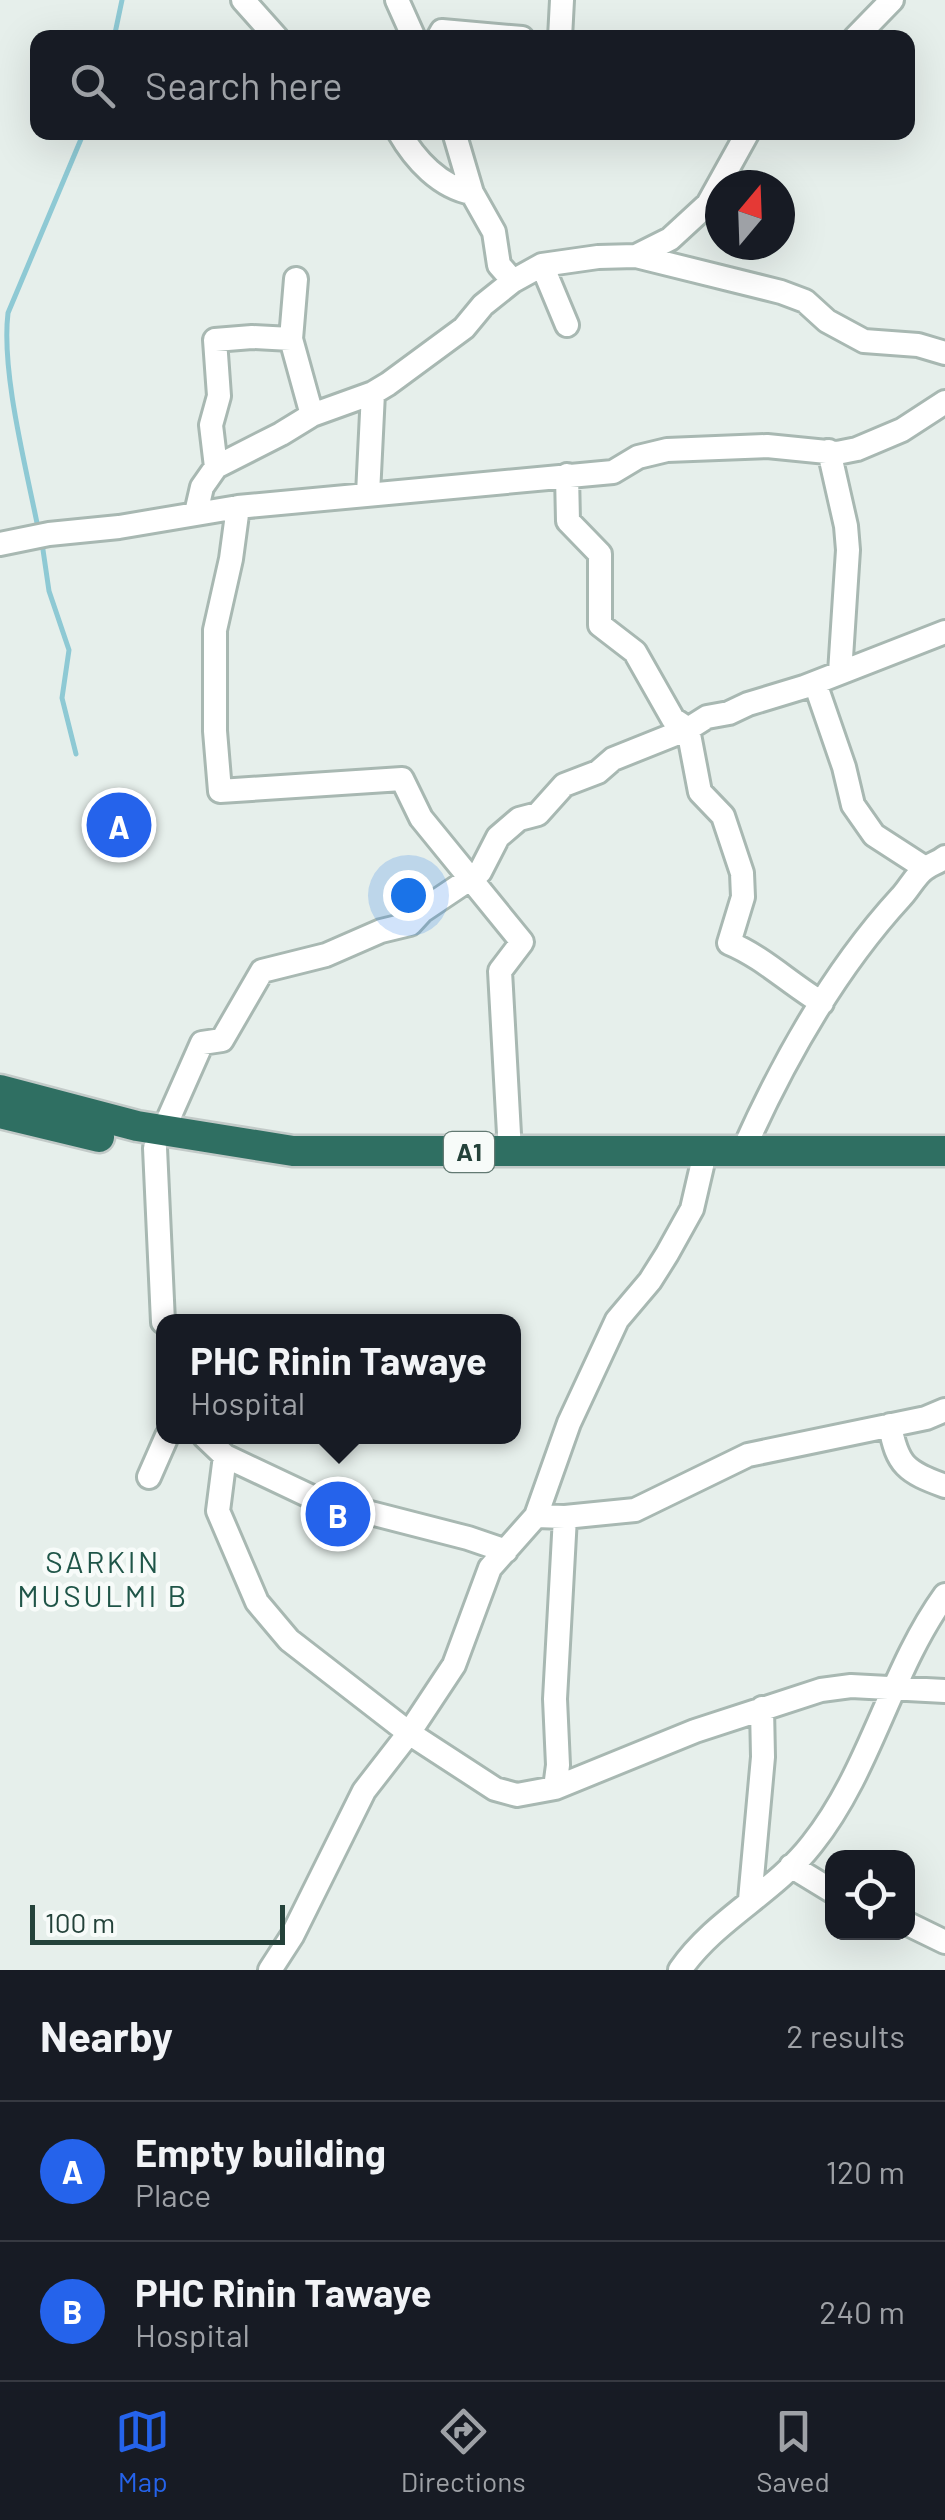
<!DOCTYPE html>
<html lang="en">
<head>
<meta charset="utf-8">
<style>
	body { margin:0; font-family:Barlow,sans-serif; background:#20242c; color:#f1f3f6 }
	.controls { position:absolute; right:30px; bottom:30px; display:grid; overflow:hidden; border-radius:20px; box-shadow:0 10px 40px #0002 }
	.controls button { width:90px; height:90px; display:grid; place-items:center; padding:0; border:0; border-bottom:2px solid #363941; background:#171b24; color:#f1f3f6; font:50px sans-serif }
	.compass { position:absolute; left:705px; top:170px; width:90px; height:90px; border-radius:50%; background:#171b24; box-shadow:0 10px 40px #0002; rotate:19deg }
	.scale { position:absolute; left:30px; bottom:25px; width:255px; box-sizing:border-box; padding-left:10px; border:5px solid #24423a; border-top:0; font-size:28px; line-height:35px; white-space:nowrap; color:#24423a; -webkit-text-stroke:8px #f7fbf9; paint-order:stroke }
	.you { position:absolute; left:408px; top:895px; width:35px; height:35px; margin:-25px; border:8px solid #fff; border-radius:50%; background:#1a73e8; box-shadow:0 0 0 15px #1a73e833 }
	.badge { display:grid; place-items:center; width:65px; height:65px; border-radius:50%; background:#2563eb; color:#fff; font-size:32px; font-weight:700 }
	.pin { position:absolute; translate:-50% -50%; border:5px solid #fff; box-shadow:0 2px 10px #0006 }
	.popup { position:absolute; left:156px; top:1314px; width:365px; height:130px; box-sizing:border-box; display:grid; place-content:center; border-radius:20px; background:#171b24; filter:drop-shadow(0 2px 8px #0005); font-size:32px; white-space:nowrap; color:#9ea1a6 }
	.popup b { font-size:38px; color:#f1f3f6 }
	.popup::after { content:''; position:absolute; left:50%; top:100%; margin-left:-20px; border:20px solid transparent; border-top-color:#171b24 }
	.list { margin:0; padding:0; list-style:none }
	h2 { display:flex; justify-content:space-between; align-items:center; height:130px; margin:0; padding:0 40px; font-size:42px }
	h2 small { font-size:32px; font-weight:400; color:#9ea1a6 }
	.list li { display:grid; grid-template-columns:65px 1fr auto; gap:30px; align-items:center; box-sizing:border-box; height:140px; padding:0 40px; border-top:2px solid #363941 }
	.list b { display:block; font-size:38px; white-space:nowrap }
	.list p { margin:0; font-size:32px; white-space:nowrap; color:#9ea1a6 }
	.list em { font-size:32px; font-style:normal; color:#9ea1a6 }
	.icon { flex:none; width:55px; height:55px; fill:none; stroke:currentColor; stroke-width:2; stroke-linecap:round; stroke-linejoin:round }
	.map { position:relative; flex:none; width:945px; height:1970px; overflow:hidden }
	.search { position:absolute; background:#171b24; box-shadow:0 10px 40px #0002; left:30px; right:30px; top:30px; height:110px; display:flex; align-items:center; gap:25px; box-sizing:border-box; padding:0 35px; border-radius:20px; color:#9ea1a6; font-size:38px }
	.sheet { height:410px; background:#171b24 }
	nav { display:flex; justify-content:space-around; align-items:center; box-sizing:border-box; height:140px; border-top:2px solid #363941; background:#171b24; font-size:28px; color:#9ea1a6 }
	nav a { display:grid; justify-items:center; gap:5px }
	nav .on { color:#2563eb }
	.map>svg:first-child { display:block }
	.lines { fill:none; stroke-linecap:round; stroke-linejoin:round }
	.stream { stroke:#8ec9d4; stroke-width:5 }
	.minor-casing { stroke:#a8b8b2; stroke-width:28 }
	.highway-casing { stroke:#c2cac8; stroke-width:35 }
	.minor { stroke:#fff; stroke-width:22 }
	.highway { stroke:#2f6f62; stroke-width:30 }
	.labels { text-anchor:middle; stroke-width:9; stroke-linejoin:round; paint-order:stroke }
	.shield { fill:#f7fbf9; stroke:#637a73; stroke-width:2.5 }
	.shield-label { font-size:25px; font-weight:bold; fill:#24423a }
	.neighbourhood-label { font-size:30px; letter-spacing:2.5px; fill:#1f5548; stroke:#f7fbf9 }
</style>
</head>
<body>
<div class="map">
<svg width="945" height="1970" viewBox="0 0 945 1970">
	<rect width="100%" height="100%" fill="#e6efeb"/>
	<g class="lines">
		<!-- stream -->
		<path class="stream" d="M114,38L122,0
			M38,528C26,467 1,372 8,313L84,132
			M42,543L49,591L69,650L62,698L76,754"/>
		<defs>
			<path id="minor" d="M243,0L277,38
				M397,0L414,38
				M438,38L442,31L522,38
				M560,38L562,0
				M855,38L892,0
				M399,132C415,160 440,187 472,193
				M454,132L472,193L494,232L499,265L513,281
				M636,256L781,292L805,301L827,321L864,341L918,345L945,353
				M542,265L567,325
				M296,279L291,339L312,415
				M829,451L846,526L848,550L840,673
				M216,467L211,425L219,396L215,340L252,337L291,339
				M567,475L568,521L600,554V625L635,652L673,719L688,729L700,792L723,816L742,873L743,897L729,943C763,957 790,984 822,1003
				M368,494L373,393
				M238,507L231,559L215,630V731L220,791L402,779L421,818L522,942L500,971L510,1152
				M196,513L202,487L216,467L281,434L312,415L373,393L388,384L464,328L483,305L513,281L542,265L598,257L636,256L670,239L708,204L748,132
				M0,544L49,534L119,527L238,507L613,472L638,457L667,450L767,446L837,453L857,449L902,430L945,402
				M815,683L844,767L853,805L874,835L925,868
				M163,1131L202,1043L222,1040L262,971L326,955L381,931L410,924L422,911L480,872L498,837L519,819L538,814L564,785L598,772L613,759L688,729L707,717L729,713L748,704L804,687L945,632
				M155,1148L163,1322
				M743,1151C783,1061 834,970 901,897C909,889 916,874 926,868C933,863 938,863 945,857
				M890,1425C897,1466 907,1472 945,1486
				M204,1436L225,1456L218,1511L257,1602L289,1640L409,1733L495,1789L517,1795L555,1788L695,1731L821,1690L851,1686L945,1691
				M225,1456L316,1499L468,1538L506,1551
				M149,1477L167,1436
				M536,1516L565,1517L635,1510L748,1455L926,1418L945,1410
				M555,1788L558,1765L555,1699L565,1517
				M791,1866L832,1891
				M750,1900L763,1757L762,1708
				M908,1924L945,1942
				M270,1970L292,1936L364,1791L409,1733L454,1665L490,1568L536,1516L569,1423L617,1320L650,1281L667,1254L692,1209L702,1166
				M680,1970C715,1919 774,1893 812,1844C871,1770 890,1671 945,1595"/>
			<path id="highway" d="M0,1090L137,1126L293,1151H945
				M0,1113L99,1137"/>
		</defs>
		<!-- minor casing -->
		<use href="#minor" class="minor-casing"/>
		<!-- highway casing -->
		<use href="#highway" class="highway-casing"/>
		<!-- minor -->
		<use href="#minor" class="minor"/>
		<!-- highway -->
		<use href="#highway" class="highway"/>
	</g>
	<g class="labels">
		<!-- shield labels -->
		<rect class="shield" x="444" y="1132" width="50" height="40" rx="8"/>
		<g class="shield-label">
			<text x="469" y="1161">A1</text>
		</g>
		<!-- neighbourhood labels -->
		<g class="neighbourhood-label">
			<text x="103" y="1573">SARKIN<tspan x="103" dy="34">MUSULMI B</tspan></text>
		</g>
	</g>
</svg>
<div class="controls">
<button><svg class="icon" aria-label="locate" viewBox="0 0 24 24"><circle cx="12" cy="12" r="6"/><path d="M12 2v4M12 18v4M2 12h4M18 12h4"/></svg></button>
</div>
<svg class="compass" viewBox="-18 -18 36 36"><path d="M0-13l5 13h-10z" fill="#e53935"/><path d="M0 13l5-13h-10z" fill="#9ea1a6"/></svg>
<div class="scale">100 m</div>
<div class="you"></div>
<div class="pin badge" style="left:119px;top:825px">A</div>
<div class="pin badge" style="left:338px;top:1514px">B</div>
<div class="popup"><b>PHC Rinin Tawaye</b>Hospital</div>
<div class="search"><svg class="icon" aria-label="search" viewBox="0 0 24 24"><circle cx="10" cy="10" r="6"/><path d="M15 15l6 6"/></svg>Search here</div>
</div>
<section class="sheet">
<h2>Nearby<small>2 results</small></h2>
<ul class="list">
<li><span class="badge">A</span><div><b>Empty building</b><p>Place</p></div><em>120 m</em></li>
<li><span class="badge">B</span><div><b>PHC Rinin Tawaye</b><p>Hospital</p></div><em>240 m</em></li>
</ul>
</section>
<nav>
<a class="on"><svg class="icon" aria-label="map" viewBox="0 0 24 24"><path d="M3 6l6-2 6 2 6-2v14l-6 2-6-2-6 2zM9 4v14M15 6v14"/></svg>Map</a>
<a><svg class="icon" aria-label="directions" viewBox="0 0 24 24"><path d="M12 3l9 9-9 9-9-9zM9 14v-3h6M13 9l2 2-2 2"/></svg>Directions</a>
<a><svg class="icon" aria-label="saved" viewBox="0 0 24 24"><path d="M7 4h10v16l-5-4-5 4z"/></svg>Saved</a>
</nav>
</body>
</html>
